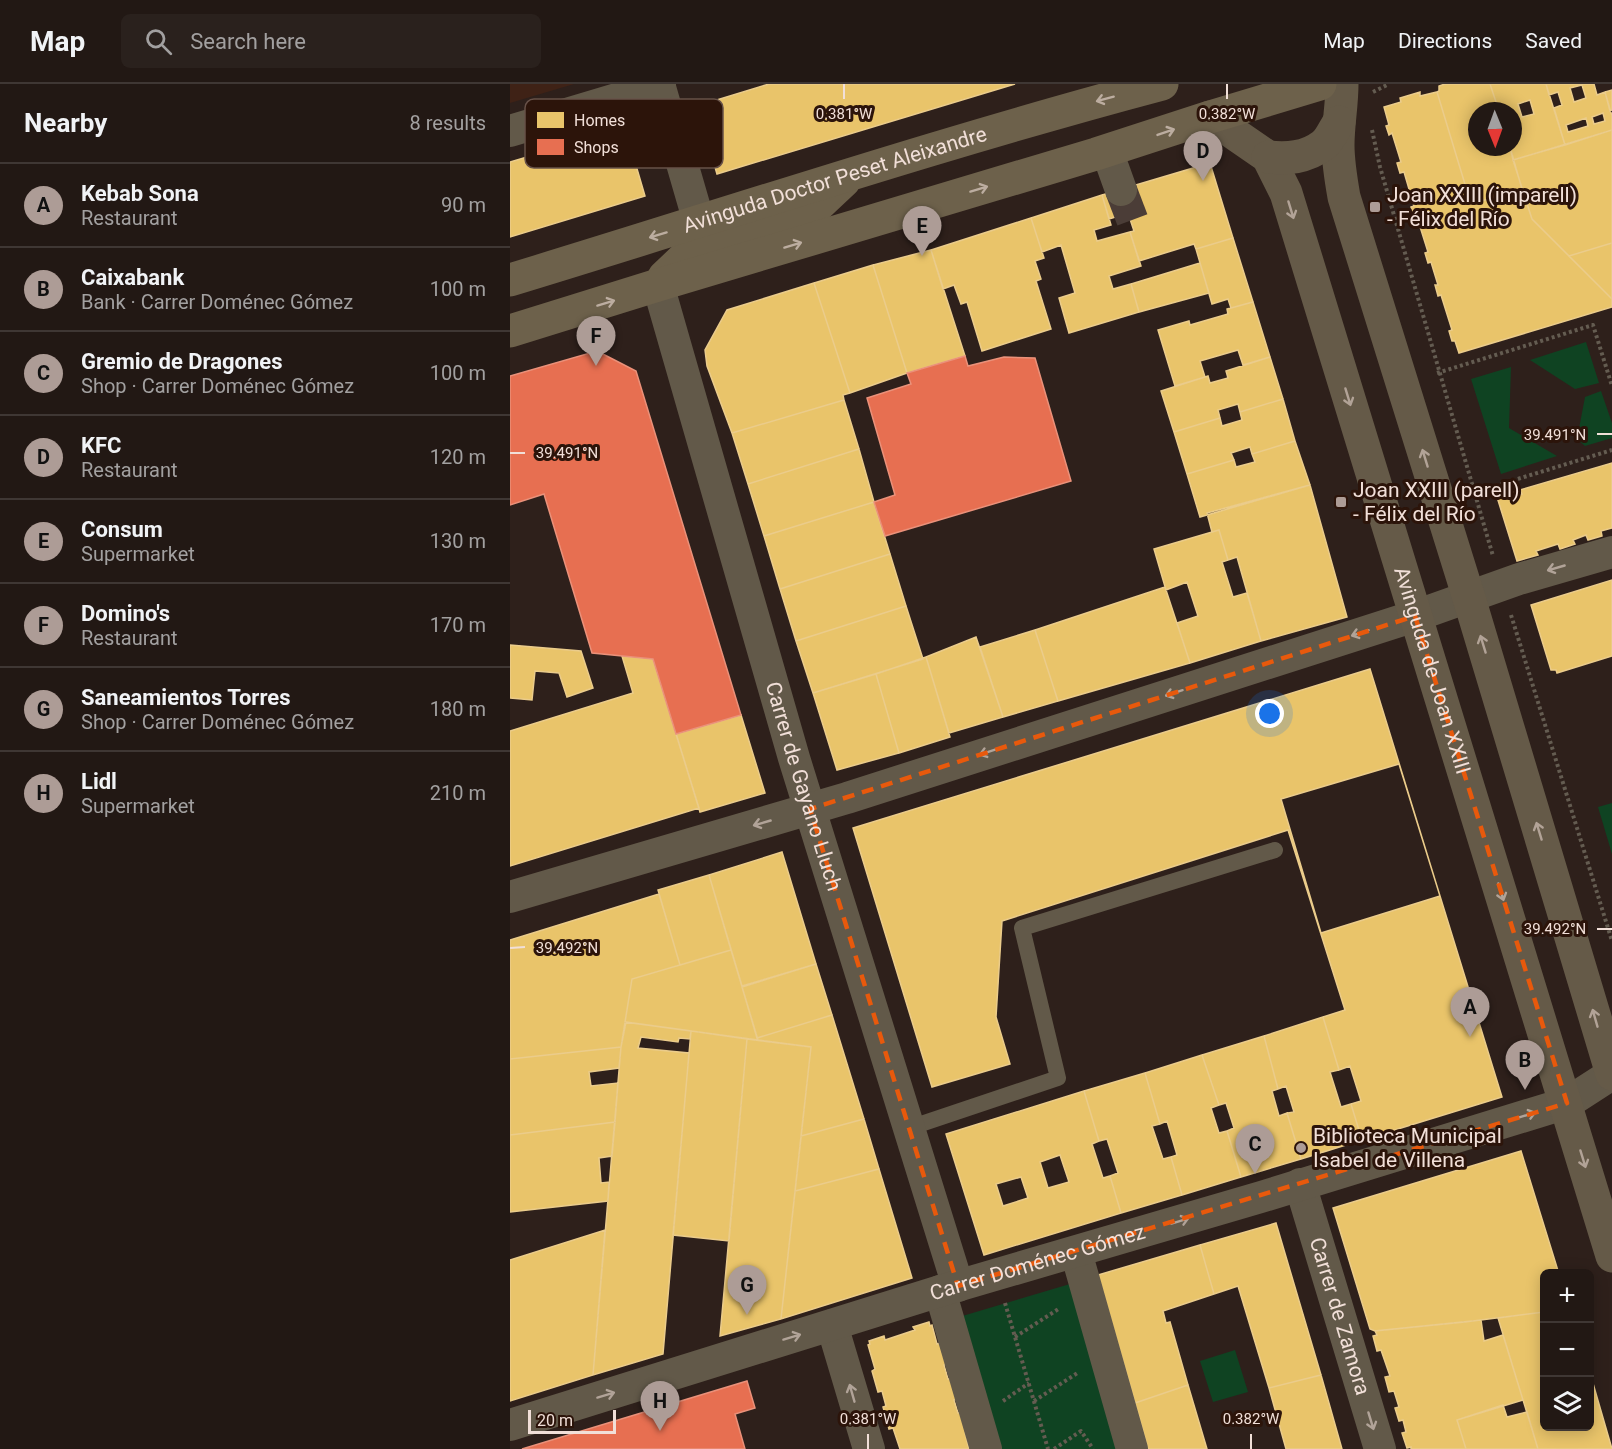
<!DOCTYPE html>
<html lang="en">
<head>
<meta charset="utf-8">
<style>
	body { margin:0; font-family:Roboto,sans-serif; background:#2a211d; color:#f1f3f6 }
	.controls { position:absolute; right:18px; bottom:18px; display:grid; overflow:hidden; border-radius:9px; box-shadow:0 3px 15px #0003 }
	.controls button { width:54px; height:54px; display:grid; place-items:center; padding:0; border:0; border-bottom:2px solid #3f3734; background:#221814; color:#f1f3f6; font:30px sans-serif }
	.compass { position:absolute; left:958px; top:18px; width:54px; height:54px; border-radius:50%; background:#221814; box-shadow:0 3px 15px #0003; rotate:179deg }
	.scale { position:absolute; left:18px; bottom:15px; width:88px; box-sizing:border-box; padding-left:6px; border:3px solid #f1dfd8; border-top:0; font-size:16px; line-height:21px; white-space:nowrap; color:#f1dfd8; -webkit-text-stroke:4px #2c140a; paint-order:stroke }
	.you { position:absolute; left:760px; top:630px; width:21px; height:21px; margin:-15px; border:4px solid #fff; border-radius:50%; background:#1a73e8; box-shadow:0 0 0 9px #1a73e833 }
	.badge { display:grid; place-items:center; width:39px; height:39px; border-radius:50%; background:#ad9c96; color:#111; font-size:20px; font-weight:700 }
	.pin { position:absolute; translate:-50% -50px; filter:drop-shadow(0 2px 3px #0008) }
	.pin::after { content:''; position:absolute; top:32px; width:21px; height:18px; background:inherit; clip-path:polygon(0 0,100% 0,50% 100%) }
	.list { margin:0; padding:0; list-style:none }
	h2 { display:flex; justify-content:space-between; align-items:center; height:78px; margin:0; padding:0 24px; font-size:26px }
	h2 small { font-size:20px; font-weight:400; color:#a2a0a0 }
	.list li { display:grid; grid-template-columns:39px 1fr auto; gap:18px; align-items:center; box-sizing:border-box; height:84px; padding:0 24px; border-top:2px solid #3f3734 }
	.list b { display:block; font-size:22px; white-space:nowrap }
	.list p { margin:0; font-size:20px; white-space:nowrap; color:#a2a0a0 }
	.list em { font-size:20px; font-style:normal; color:#a2a0a0 }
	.icon { flex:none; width:33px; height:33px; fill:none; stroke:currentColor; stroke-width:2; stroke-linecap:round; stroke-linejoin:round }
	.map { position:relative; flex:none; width:1102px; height:1365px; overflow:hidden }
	header { display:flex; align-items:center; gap:36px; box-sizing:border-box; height:84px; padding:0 30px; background:#221814; border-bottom:2px solid #3f3734 }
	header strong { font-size:28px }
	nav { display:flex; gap:33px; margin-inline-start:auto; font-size:21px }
	.search { width:420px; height:54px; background:#2a211d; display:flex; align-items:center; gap:15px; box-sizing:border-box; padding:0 21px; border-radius:9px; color:#a2a0a0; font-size:22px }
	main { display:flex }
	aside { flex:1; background:#221814 }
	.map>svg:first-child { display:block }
	.built { fill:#3f2216 }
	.green { fill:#0f4322 }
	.homes { fill:#e9c46a; stroke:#ebcc8b; stroke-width:1.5; fill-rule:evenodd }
	.shops { fill:#e76f51; stroke:#ea917a; stroke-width:1.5 }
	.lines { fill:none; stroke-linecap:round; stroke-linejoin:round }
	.street-tunnel { stroke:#4b3d37; stroke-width:32; stroke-dasharray:32 16; stroke-linecap:butt }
	.path { stroke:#645c51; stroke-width:4; stroke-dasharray:3 3; stroke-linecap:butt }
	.lane { stroke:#625949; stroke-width:16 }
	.street { stroke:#625949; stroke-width:32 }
	.secondary { stroke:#655a48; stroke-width:33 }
	.primary { stroke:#6d614b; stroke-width:33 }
	.oneway { stroke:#bcada0 }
	.oneway2 { stroke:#b2a397 }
	.oneway3 { stroke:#b1a398 }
	.marked { fill:none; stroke:#e8590c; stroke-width:4.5; stroke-dasharray:12 8; stroke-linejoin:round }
	.ticks { fill:none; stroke:#f1dfd8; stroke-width:2 }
	.poi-dot { fill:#ad9c96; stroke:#2c140a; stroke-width:2 }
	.labels { text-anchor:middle; stroke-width:6; stroke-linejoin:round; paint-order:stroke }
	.street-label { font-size:21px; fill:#f1dfd8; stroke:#2c140a }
	.poi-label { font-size:21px; fill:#f1dfd8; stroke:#2c140a; text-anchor:start }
	.key { fill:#2c140a; stroke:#675148; stroke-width:1.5 }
	.key-label { font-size:16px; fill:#f1dfd8 }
	.ticks-label { font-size:15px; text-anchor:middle; fill:#f1dfd8; stroke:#2c140a; stroke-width:6; stroke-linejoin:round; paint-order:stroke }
</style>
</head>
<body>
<header>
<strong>Map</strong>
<div class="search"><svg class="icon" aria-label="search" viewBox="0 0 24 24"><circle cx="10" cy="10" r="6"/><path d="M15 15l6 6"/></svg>Search here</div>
<nav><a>Map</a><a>Directions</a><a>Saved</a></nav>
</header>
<main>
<aside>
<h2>Nearby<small>8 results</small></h2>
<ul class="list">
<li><span class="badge">A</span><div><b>Kebab Sona</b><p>Restaurant</p></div><em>90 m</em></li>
<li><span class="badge">B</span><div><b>Caixabank</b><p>Bank · Carrer Doménec Gómez</p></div><em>100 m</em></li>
<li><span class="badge">C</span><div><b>Gremio de Dragones</b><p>Shop · Carrer Doménec Gómez</p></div><em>100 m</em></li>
<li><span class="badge">D</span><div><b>KFC</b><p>Restaurant</p></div><em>120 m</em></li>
<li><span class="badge">E</span><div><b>Consum</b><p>Supermarket</p></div><em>130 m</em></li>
<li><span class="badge">F</span><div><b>Domino's</b><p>Restaurant</p></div><em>170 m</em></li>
<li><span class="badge">G</span><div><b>Saneamientos Torres</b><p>Shop · Carrer Doménec Gómez</p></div><em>180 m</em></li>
<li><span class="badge">H</span><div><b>Lidl</b><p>Supermarket</p></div><em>210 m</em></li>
</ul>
</aside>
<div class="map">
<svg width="1102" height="1365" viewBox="0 0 1102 1365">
	<rect width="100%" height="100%" fill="#2e201b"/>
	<!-- built -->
	<path class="built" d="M0,0H64L0,19Z"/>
	<!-- green -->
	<path class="green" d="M1076,258L1089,299L1065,305L1020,276Z
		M1001,283L999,344L1047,372L991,390L961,295Z
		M1091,307L1102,339V354L1075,362L1067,355L1075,313Z
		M1102,719V770L1088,723Z
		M560,1200L611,1365H489L449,1233Z
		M725,1266L738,1308L703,1318L690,1277Z"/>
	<!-- homes -->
	<path class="homes" d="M259,0H505L207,90L187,22Z
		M935,0H980L989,27H967V63H1000L1012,105L961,120L927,8L929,7V2Z
		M980,0H1036L1055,61L1003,76L1000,63H1003V27H989ZM1020,16L1024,30L1012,33L1008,20Z
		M1036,0H1084L1087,11L1095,8L1102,32V46L1055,61L1044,24L1052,21L1048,8L1039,11ZM1072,1L1076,14L1064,18L1060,4ZM1093,29L1095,37L1084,40L1082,33ZM1076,34L1078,42L1058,48L1056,41Z
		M1102,6V26L1100,27L1095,8Z
		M910,8V12L927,8L961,120L1012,105L1022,135L1102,215V223L949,269L945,257H942L939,247L942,246L931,211L928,212L925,201H928L921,178L918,179L915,169L918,168L907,133L904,134L901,123L904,122L894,88L890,89L887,79L891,78L882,49L879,51L876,42L879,41L874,23L891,18L890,14Z
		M115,44L135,112L0,153V78Z
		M1102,46V159L1059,172L1022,135L1003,76Z
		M700,79L723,154L686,165L684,160L629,177L620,148L624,147L618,129L599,135L592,111Z
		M592,111L601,141L584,146L587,157L620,148L631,182L599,192L603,205L621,200L629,228L559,249L549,214L565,209L551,161L532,168L521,134Z
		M521,134L534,174L525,177L531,195L526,197L541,245L472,267L457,218L451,220L444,201L433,205L421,166Z
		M723,154L743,218L721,224L718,215L702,220L686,165Z
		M1102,159V215L1059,172Z
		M421,166L455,272L397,289L363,181Z
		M690,179L699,209L629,228L621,200Z
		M363,181L397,289L340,309L304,199Z
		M304,199L340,309L333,311L334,316L222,349L197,282L195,266L217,226Z
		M743,218L760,273L733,281L728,266L690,277L695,293L665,302L648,246L679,237L680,241L718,230L717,225Z
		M760,273L773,315L730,328L728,320L708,326L710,334L664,348L651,307L695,293L698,292L700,299L718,294L716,287Z
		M773,315L785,357L742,370L740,363L721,369L724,376L677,390L664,348L710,334L712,342L732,336L730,328Z
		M334,316L349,365L238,400L222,349Z
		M785,357L800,401L690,433L677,390L724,376L726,383L745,378L742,370Z
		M349,365L364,418L254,452L238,400Z
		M1102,379V444L1091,447L1092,452L1078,456L1076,451L1063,456L1065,460L1050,465L1048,460L1026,467L1028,471L1007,477L987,413L1007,407L1008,411L1012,410L1010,406Z
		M800,401L837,533L751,557L727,473L718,476L709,446L702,448L697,429Z
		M364,418L380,470L270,505L254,452Z
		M709,446L718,476L712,478L723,513L737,509L751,557L680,579L667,539L688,532L677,498L656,506L644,465Z
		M380,470L396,522L286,557L270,505Z
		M1102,496V572L1047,589L1046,586H1041L1021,521Z
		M655,503L680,579L548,617L525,546Z
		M396,522L413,575L303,609L286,557Z
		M525,546L548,617L493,633L470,563Z
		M466,553L493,633L439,649L416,573Z
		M0,561L71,567L83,604L57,613L49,589L25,587L22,616L0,614Z
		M112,572L143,575L189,724L0,782V647L123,609Z
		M416,573L440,653L389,669L366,590Z
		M860,585L992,1013L852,1056L841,1020L851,1017L840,982L829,986L813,933L835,926L778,746L492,837L486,933L500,980L422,1003L343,744Z
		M366,590L389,669L327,686L303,609Z
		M231,631L255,709L190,728L166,650Z
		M889,680L930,812L811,849L771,715Z
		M272,768L306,880L232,902L199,791Z
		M199,791L221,866L170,881L148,806Z
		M149,810L170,881L122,895L111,963L0,975V856Z
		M221,866L248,956L115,938L122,895Z
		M306,880L322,931L247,954L232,903Z
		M322,931L354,1035L291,1052L301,963L248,956L247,954Z
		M813,933L829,986L820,988L831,1023L841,1020L852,1056L791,1075L777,1029L784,1028L776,1002L768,1005L754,952Z
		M116,938L181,947L180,955L169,954L168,958L131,953L128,964L179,969L153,1270L83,1291L111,963Z
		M181,947L237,955L219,1157L163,1151Z
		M754,952L768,1005L762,1007L769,1032L777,1029L791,1075L731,1093L717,1047L724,1044L716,1019L709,1021L692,971Z
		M237,955L301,963L271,1235L210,1252Z
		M111,963L109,984L79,988L81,1002L108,999L105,1038L0,1051V975Z
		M692,971L709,1021L701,1024L709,1049L717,1047L731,1093L672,1111L661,1073L667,1071L657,1037L650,1040L635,989Z
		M635,989L650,1040L642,1042L653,1075L661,1073L672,1111L611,1129L600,1092L608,1089L597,1055L589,1057L574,1007Z
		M574,1007L589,1057L582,1060L593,1094L600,1092L611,1129L474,1171L436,1050ZM550,1071L559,1098L538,1104L530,1078ZM511,1093L518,1114L493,1122L486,1100Z
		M354,1035L369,1085L285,1107L291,1052Z
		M105,1038L102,1072L89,1074L91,1099L99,1098L98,1117L0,1128V1051Z
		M1011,1067L1049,1190H1034V1228L955,1238L865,1247L860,1245L823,1124Z
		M369,1085L402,1194L271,1235L285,1107Z
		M766,1139L811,1291L759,1304L728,1202L704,1210L690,1161Z
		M95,1146L83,1291L0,1317V1176Z
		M690,1161L704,1210L653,1227L656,1239L660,1238L678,1301L625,1319L588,1191Z
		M1034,1228V1342H1080V1289L1102,1365H1028L988,1234Z
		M971,1236L974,1257L993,1251L1013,1316L947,1336L956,1365H901V1363L897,1364L892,1349L896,1348L893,1336L889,1337L885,1324L889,1323L884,1307L879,1308L875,1293L880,1292L871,1266L867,1267L863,1252L867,1251L865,1247Z
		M419,1238L420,1242L422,1241L427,1260L431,1259L438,1280L434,1281L438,1295L442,1294L448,1315L444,1316L448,1329L452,1327L458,1348L455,1349L459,1365H390L383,1344L379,1345L373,1323L376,1322L372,1307L368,1308L362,1287L365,1285L358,1261L360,1260L359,1257L374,1252L375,1256L405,1246L403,1243Z
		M811,1291L832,1365H776L759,1304Z
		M678,1301L697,1365H638L625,1319Z
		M993,1321L997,1333L1017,1328L1028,1365H956L947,1336Z"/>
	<!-- shops -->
	<path class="shops" d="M87,267L126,287L231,631L166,650L143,575L82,569L34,410L0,421V292Z
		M455,272L458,282L494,273L525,274L561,397L375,452L364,418L385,411L357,314L401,300L397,289Z
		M237,1297L245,1324L225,1330L235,1365H12Z"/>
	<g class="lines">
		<!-- street-tunnel -->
		<path class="street-tunnel" d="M611,106L624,140"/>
		<!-- path -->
		<path class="path" d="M863,8L879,0
			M862,46L870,83L983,472
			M927,289L1083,241L1102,302
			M962,409L1102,366
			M1001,531L1102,857
			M495,1219L538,1365
			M505,1253L550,1224
			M493,1317L519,1299
			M524,1317L569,1288
			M544,1365L571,1347L583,1365"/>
		<!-- lane -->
		<path class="lane" d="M399,1044L548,994L512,844L765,766"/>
		<!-- street -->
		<g class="street">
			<path d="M149,0L189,138"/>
			<path d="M0,47L150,2"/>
			<path d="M597,67L611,106"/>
			<path id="s1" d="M148,201L284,674L448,1202"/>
			<path d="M0,813L337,714L905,532L1009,495L1102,468"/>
			<path id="s2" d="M790,1100L870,1365"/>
			<path d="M566,1168L622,1365"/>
			<path d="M430,1207L476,1365"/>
			<path d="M322,1241L359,1365"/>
			<path id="s3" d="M0,1341L430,1207L751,1113L1057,1019L1102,990"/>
		</g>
		<!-- secondary -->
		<g class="secondary">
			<path d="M832,0C832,21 828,41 828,61C828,79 831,96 834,113L959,514L1102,990"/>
			<path id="s4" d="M700,33L758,73L776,109L1102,1172"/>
			<path d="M758,73C777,75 796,74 813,61C820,56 824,45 829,38"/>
		</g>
		<!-- primary -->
		<g class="primary">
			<path d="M154,193L175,173L194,161L301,128L334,97"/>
			<path id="s5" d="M0,196C217,130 433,58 652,0"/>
			<path d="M0,247L148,201L586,70L700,33L810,0"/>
		</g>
	</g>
	<!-- one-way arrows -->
	<defs><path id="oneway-shaft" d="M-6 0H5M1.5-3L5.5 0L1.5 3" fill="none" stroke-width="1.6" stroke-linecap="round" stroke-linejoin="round" transform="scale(1.5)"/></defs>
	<g class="oneway">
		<use href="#oneway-shaft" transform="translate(595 15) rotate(165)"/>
		<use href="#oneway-shaft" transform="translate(656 48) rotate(-19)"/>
		<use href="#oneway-shaft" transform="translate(469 105) rotate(-17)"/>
		<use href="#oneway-shaft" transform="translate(148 151) rotate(163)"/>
		<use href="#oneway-shaft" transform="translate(283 161) rotate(-17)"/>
		<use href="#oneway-shaft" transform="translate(96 219) rotate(-17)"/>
	</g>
	<g class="oneway2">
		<use href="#oneway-shaft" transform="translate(781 126) rotate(73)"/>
		<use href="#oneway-shaft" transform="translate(838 313) rotate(73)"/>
		<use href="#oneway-shaft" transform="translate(915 374) rotate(-107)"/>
		<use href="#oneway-shaft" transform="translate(973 560) rotate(-107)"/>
		<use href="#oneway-shaft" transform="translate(1029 747) rotate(-107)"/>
		<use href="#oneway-shaft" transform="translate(991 808) rotate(73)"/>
		<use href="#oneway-shaft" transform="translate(1085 934) rotate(-106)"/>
		<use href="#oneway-shaft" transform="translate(1073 1075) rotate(73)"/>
	</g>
	<g class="oneway3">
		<use href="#oneway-shaft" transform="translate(1046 484) rotate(164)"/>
		<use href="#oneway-shaft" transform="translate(850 549) rotate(162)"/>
		<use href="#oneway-shaft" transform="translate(664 609) rotate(162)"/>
		<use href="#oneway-shaft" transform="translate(478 668) rotate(162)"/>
		<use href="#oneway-shaft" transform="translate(252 739) rotate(164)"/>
		<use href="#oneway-shaft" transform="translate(1017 1031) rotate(-17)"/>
		<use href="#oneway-shaft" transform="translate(670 1137) rotate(-17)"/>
		<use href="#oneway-shaft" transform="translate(282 1253) rotate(-17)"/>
		<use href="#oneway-shaft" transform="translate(342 1309) rotate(-106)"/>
		<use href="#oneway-shaft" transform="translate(96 1311) rotate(-17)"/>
		<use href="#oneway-shaft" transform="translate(861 1337) rotate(73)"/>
	</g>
	<!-- marked area -->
	<path class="marked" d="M905,532L1057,1019L448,1202L300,725Z"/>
	<!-- ticks -->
	<path class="ticks" d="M334,0V15M717,0V15M1087,350H1102M0,369H15M1087,845H1102M0,864L15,863M358,1350V1365M741,1350V1365"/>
	<!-- markers -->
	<g class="poi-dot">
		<rect x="859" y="117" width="12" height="12" rx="3"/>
		<rect x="825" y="412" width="12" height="12" rx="3"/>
		<circle cx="791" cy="1064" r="6"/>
	</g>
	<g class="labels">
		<!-- street labels -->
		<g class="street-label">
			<text dy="7" stroke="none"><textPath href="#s5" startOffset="340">Avinguda Doctor Peset Aleixandre</textPath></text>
			<text dy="7" stroke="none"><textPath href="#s4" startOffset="610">Avinguda de Joan XXIII</textPath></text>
			<text dy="7" stroke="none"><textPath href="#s1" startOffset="522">Carrer de Gayano Lluch</textPath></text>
			<text dy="7" stroke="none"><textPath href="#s3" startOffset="552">Carrer Doménec Gómez</textPath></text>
			<text dy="7" stroke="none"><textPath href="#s2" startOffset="138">Carrer de Zamora</textPath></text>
		</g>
		<!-- poi labels -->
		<g class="poi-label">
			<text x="877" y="118">Joan XXIII (imparell)<tspan x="877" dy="24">- Félix del Río</tspan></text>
			<text x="843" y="413">Joan XXIII (parell)<tspan x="843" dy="24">- Félix del Río</tspan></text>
			<text x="803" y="1059">Biblioteca Municipal<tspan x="803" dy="24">Isabel de Villena</tspan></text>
		</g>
	</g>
	<!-- legend -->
	<rect x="15" y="15" width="198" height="69" rx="9" class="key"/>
	<rect x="27" y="28" width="27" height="16" fill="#e9c46a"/>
	<rect x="27" y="55" width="27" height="16" fill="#e76f51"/>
	<g class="key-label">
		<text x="64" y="42">Homes</text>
		<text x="64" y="69">Shops</text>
	</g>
	<g class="ticks-label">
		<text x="334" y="35">0.381°W</text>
		<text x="717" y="35">0.382°W</text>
		<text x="1045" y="356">39.491°N</text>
		<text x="57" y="374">39.491°N</text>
		<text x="1045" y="850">39.492°N</text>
		<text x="57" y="869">39.492°N</text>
		<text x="358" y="1340">0.381°W</text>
		<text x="741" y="1340">0.382°W</text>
	</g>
</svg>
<div class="controls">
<button>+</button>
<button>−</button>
<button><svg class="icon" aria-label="layers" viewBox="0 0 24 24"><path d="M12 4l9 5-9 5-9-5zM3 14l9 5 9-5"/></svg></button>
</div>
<svg class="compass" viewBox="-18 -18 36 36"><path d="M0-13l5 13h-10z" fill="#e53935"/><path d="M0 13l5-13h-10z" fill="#a2a0a0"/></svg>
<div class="scale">20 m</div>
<div class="you"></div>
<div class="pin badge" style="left:960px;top:953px">A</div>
<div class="pin badge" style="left:1015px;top:1006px">B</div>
<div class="pin badge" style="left:745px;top:1090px">C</div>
<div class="pin badge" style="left:693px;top:97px">D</div>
<div class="pin badge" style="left:412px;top:172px">E</div>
<div class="pin badge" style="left:86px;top:282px">F</div>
<div class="pin badge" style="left:237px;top:1231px">G</div>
<div class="pin badge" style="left:150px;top:1347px">H</div>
</div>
</main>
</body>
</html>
